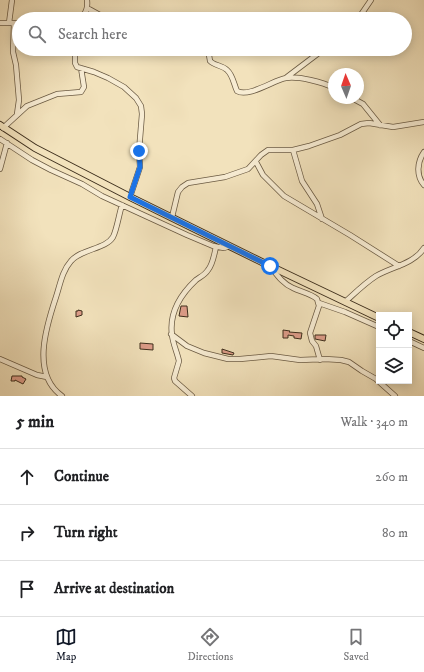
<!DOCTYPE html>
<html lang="en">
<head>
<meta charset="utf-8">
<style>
	body { margin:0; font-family:"IM FELL DW Pica",serif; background:#f6f6f6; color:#202124 }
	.controls { position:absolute; right:12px; bottom:12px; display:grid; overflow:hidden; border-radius:0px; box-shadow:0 2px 10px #0003 }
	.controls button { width:36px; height:36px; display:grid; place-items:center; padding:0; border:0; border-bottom:1px solid #e0e0e0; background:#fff; color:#202124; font:20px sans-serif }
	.compass { position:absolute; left:328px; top:68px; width:36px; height:36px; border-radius:50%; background:#fff; box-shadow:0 2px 10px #0003; rotate:358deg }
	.stop { position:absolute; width:12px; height:12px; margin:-9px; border:3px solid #1a73e8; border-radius:50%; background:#fff }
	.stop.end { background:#1a73e8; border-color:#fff; box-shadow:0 1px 4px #0008 }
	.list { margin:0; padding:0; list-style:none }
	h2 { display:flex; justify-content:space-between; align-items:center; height:52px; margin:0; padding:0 16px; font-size:17px }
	h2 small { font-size:13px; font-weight:400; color:#757577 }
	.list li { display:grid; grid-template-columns:26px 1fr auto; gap:12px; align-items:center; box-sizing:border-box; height:56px; padding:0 16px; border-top:1px solid #e0e0e0 }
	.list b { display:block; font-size:15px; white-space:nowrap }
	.list em { font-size:13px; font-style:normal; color:#757577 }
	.icon { flex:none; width:22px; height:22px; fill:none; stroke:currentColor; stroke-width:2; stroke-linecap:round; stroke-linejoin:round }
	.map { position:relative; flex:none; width:424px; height:396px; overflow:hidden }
	.search { position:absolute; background:#fff; box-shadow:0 2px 10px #0003; left:12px; right:12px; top:12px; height:44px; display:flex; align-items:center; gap:10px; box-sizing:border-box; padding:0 14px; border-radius:22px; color:#757577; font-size:15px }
	.sheet { height:220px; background:#fff }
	nav { display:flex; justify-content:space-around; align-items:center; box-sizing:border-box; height:56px; border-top:1px solid #e0e0e0; background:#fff; font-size:11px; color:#757577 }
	nav a { display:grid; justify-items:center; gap:2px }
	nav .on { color:#111827 }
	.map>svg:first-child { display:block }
	.building { fill:#de9d8a; stroke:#3c2d1b }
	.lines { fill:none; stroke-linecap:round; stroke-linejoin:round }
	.minor-casing { stroke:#6a5a43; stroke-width:6 }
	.major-casing { stroke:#3c2d1b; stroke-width:8 }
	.minor { stroke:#f7ecd3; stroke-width:4.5 }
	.major { stroke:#f2e2bc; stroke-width:6 }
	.route { stroke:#1a73e8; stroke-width:5 }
</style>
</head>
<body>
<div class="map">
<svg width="424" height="396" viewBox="0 0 424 396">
	<rect width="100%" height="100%" fill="#f2e2bc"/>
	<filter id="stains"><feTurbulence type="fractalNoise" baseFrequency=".005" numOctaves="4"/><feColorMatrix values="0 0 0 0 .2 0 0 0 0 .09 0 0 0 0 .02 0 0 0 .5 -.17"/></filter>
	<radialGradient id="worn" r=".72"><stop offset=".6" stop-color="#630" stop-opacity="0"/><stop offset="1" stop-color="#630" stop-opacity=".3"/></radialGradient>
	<!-- building -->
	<path class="building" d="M181,306H187L188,317L179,316Z
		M78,310L82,311V315L76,317V311H78Z
		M283,330L290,331L289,332L302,333L301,339L294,338V336L288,335V338H283Z
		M315,335H326L325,341L315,339Z
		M140,343L153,344V350L140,349Z
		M222,349L234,353L233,355L222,353Z
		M12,376H22V377L26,379L23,384L15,380V381H11Z"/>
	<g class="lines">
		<defs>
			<path id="minor" d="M87,8L107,19
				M79,19C86,13 88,9 87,0
				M358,19L371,0
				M0,23H19
				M9,23L12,0
				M14,23L13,52L16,65L19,100L17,114
				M75,49V63L77,67L94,72L108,78L124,87L136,98L141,106L142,114L139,151L140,167L130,197
				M208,49L210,61C215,66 222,65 227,70C233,75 234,85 237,91C248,98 274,80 286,78C298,76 323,82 334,88
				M287,77L324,49
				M352,98L363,104L380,125
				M3,128L27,106L57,94L81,92L84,87L81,68
				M0,139L32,160L51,170L82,184L102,196L187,235L213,246L224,248L230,246
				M293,150L302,181L317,204L322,219
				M424,152C417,162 416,176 424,185
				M256,162L263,175L284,196L350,235L399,266
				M0,169L7,143
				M172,217L178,192L182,187L188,183L225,177L248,169L261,155L268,150H293L309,146L340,135L361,124L369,123L393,127L424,122
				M271,267C277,275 283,284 293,288C301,292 310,293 317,299L319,306L310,333L312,341L316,346L320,360
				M345,302C355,293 365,283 376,276C391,267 414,264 424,248
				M319,303L345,312L379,327
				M171,334L187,346L204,353L228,359H240L271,356L300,360L325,359L341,360L349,362L362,371L376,379L395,396
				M409,341L424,348
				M0,359L37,375L47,377
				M62,396C31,374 46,327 56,297C60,285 62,271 71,261C81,249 106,249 113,237C117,229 119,214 122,205
				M192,396L175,381L174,378L179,361C177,352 173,344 172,335C169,313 181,294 196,280C200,277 205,275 208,270C213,264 214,255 216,247"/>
			<path id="major" d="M0,125L35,148L130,197L270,266L379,318
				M409,332L424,339"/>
		</defs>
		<!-- minor casing -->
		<use href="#minor" class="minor-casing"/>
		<!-- major casing -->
		<use href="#major" class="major-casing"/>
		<!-- minor -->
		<use href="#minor" class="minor"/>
		<!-- major -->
		<use href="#major" class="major"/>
	</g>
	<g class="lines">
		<!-- route -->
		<path class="route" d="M139,151L140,167L130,197L270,266"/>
	</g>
	<rect width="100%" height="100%" filter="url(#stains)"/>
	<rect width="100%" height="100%" fill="url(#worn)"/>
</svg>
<div class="controls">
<button><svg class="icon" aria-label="locate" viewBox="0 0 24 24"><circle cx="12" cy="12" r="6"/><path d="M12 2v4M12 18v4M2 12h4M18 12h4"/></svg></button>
<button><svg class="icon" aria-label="layers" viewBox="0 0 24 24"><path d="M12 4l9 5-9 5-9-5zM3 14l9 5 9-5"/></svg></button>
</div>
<svg class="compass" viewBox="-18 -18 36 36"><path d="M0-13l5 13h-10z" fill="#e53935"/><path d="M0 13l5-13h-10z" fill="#757577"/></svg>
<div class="stop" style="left:270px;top:266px"></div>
<div class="stop end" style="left:139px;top:151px"></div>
<div class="search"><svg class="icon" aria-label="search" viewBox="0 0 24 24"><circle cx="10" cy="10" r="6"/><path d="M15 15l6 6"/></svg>Search here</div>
</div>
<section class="sheet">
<h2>5 min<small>Walk · 340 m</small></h2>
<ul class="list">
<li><svg class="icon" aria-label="ahead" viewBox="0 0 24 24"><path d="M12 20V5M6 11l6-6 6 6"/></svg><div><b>Continue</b></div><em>260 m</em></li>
<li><svg class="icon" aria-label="right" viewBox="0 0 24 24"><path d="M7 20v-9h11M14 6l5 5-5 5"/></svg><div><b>Turn right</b></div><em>80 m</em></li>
<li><svg class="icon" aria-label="arrive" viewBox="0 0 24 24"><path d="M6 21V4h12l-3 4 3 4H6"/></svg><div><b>Arrive at destination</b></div></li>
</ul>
</section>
<nav>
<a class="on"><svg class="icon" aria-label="map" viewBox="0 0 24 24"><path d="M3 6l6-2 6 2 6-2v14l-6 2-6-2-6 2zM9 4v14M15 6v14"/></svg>Map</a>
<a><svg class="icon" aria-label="directions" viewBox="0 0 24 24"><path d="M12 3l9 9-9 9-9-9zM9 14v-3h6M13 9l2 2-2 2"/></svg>Directions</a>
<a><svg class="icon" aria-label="saved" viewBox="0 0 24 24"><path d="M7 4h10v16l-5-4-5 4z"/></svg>Saved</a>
</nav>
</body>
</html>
